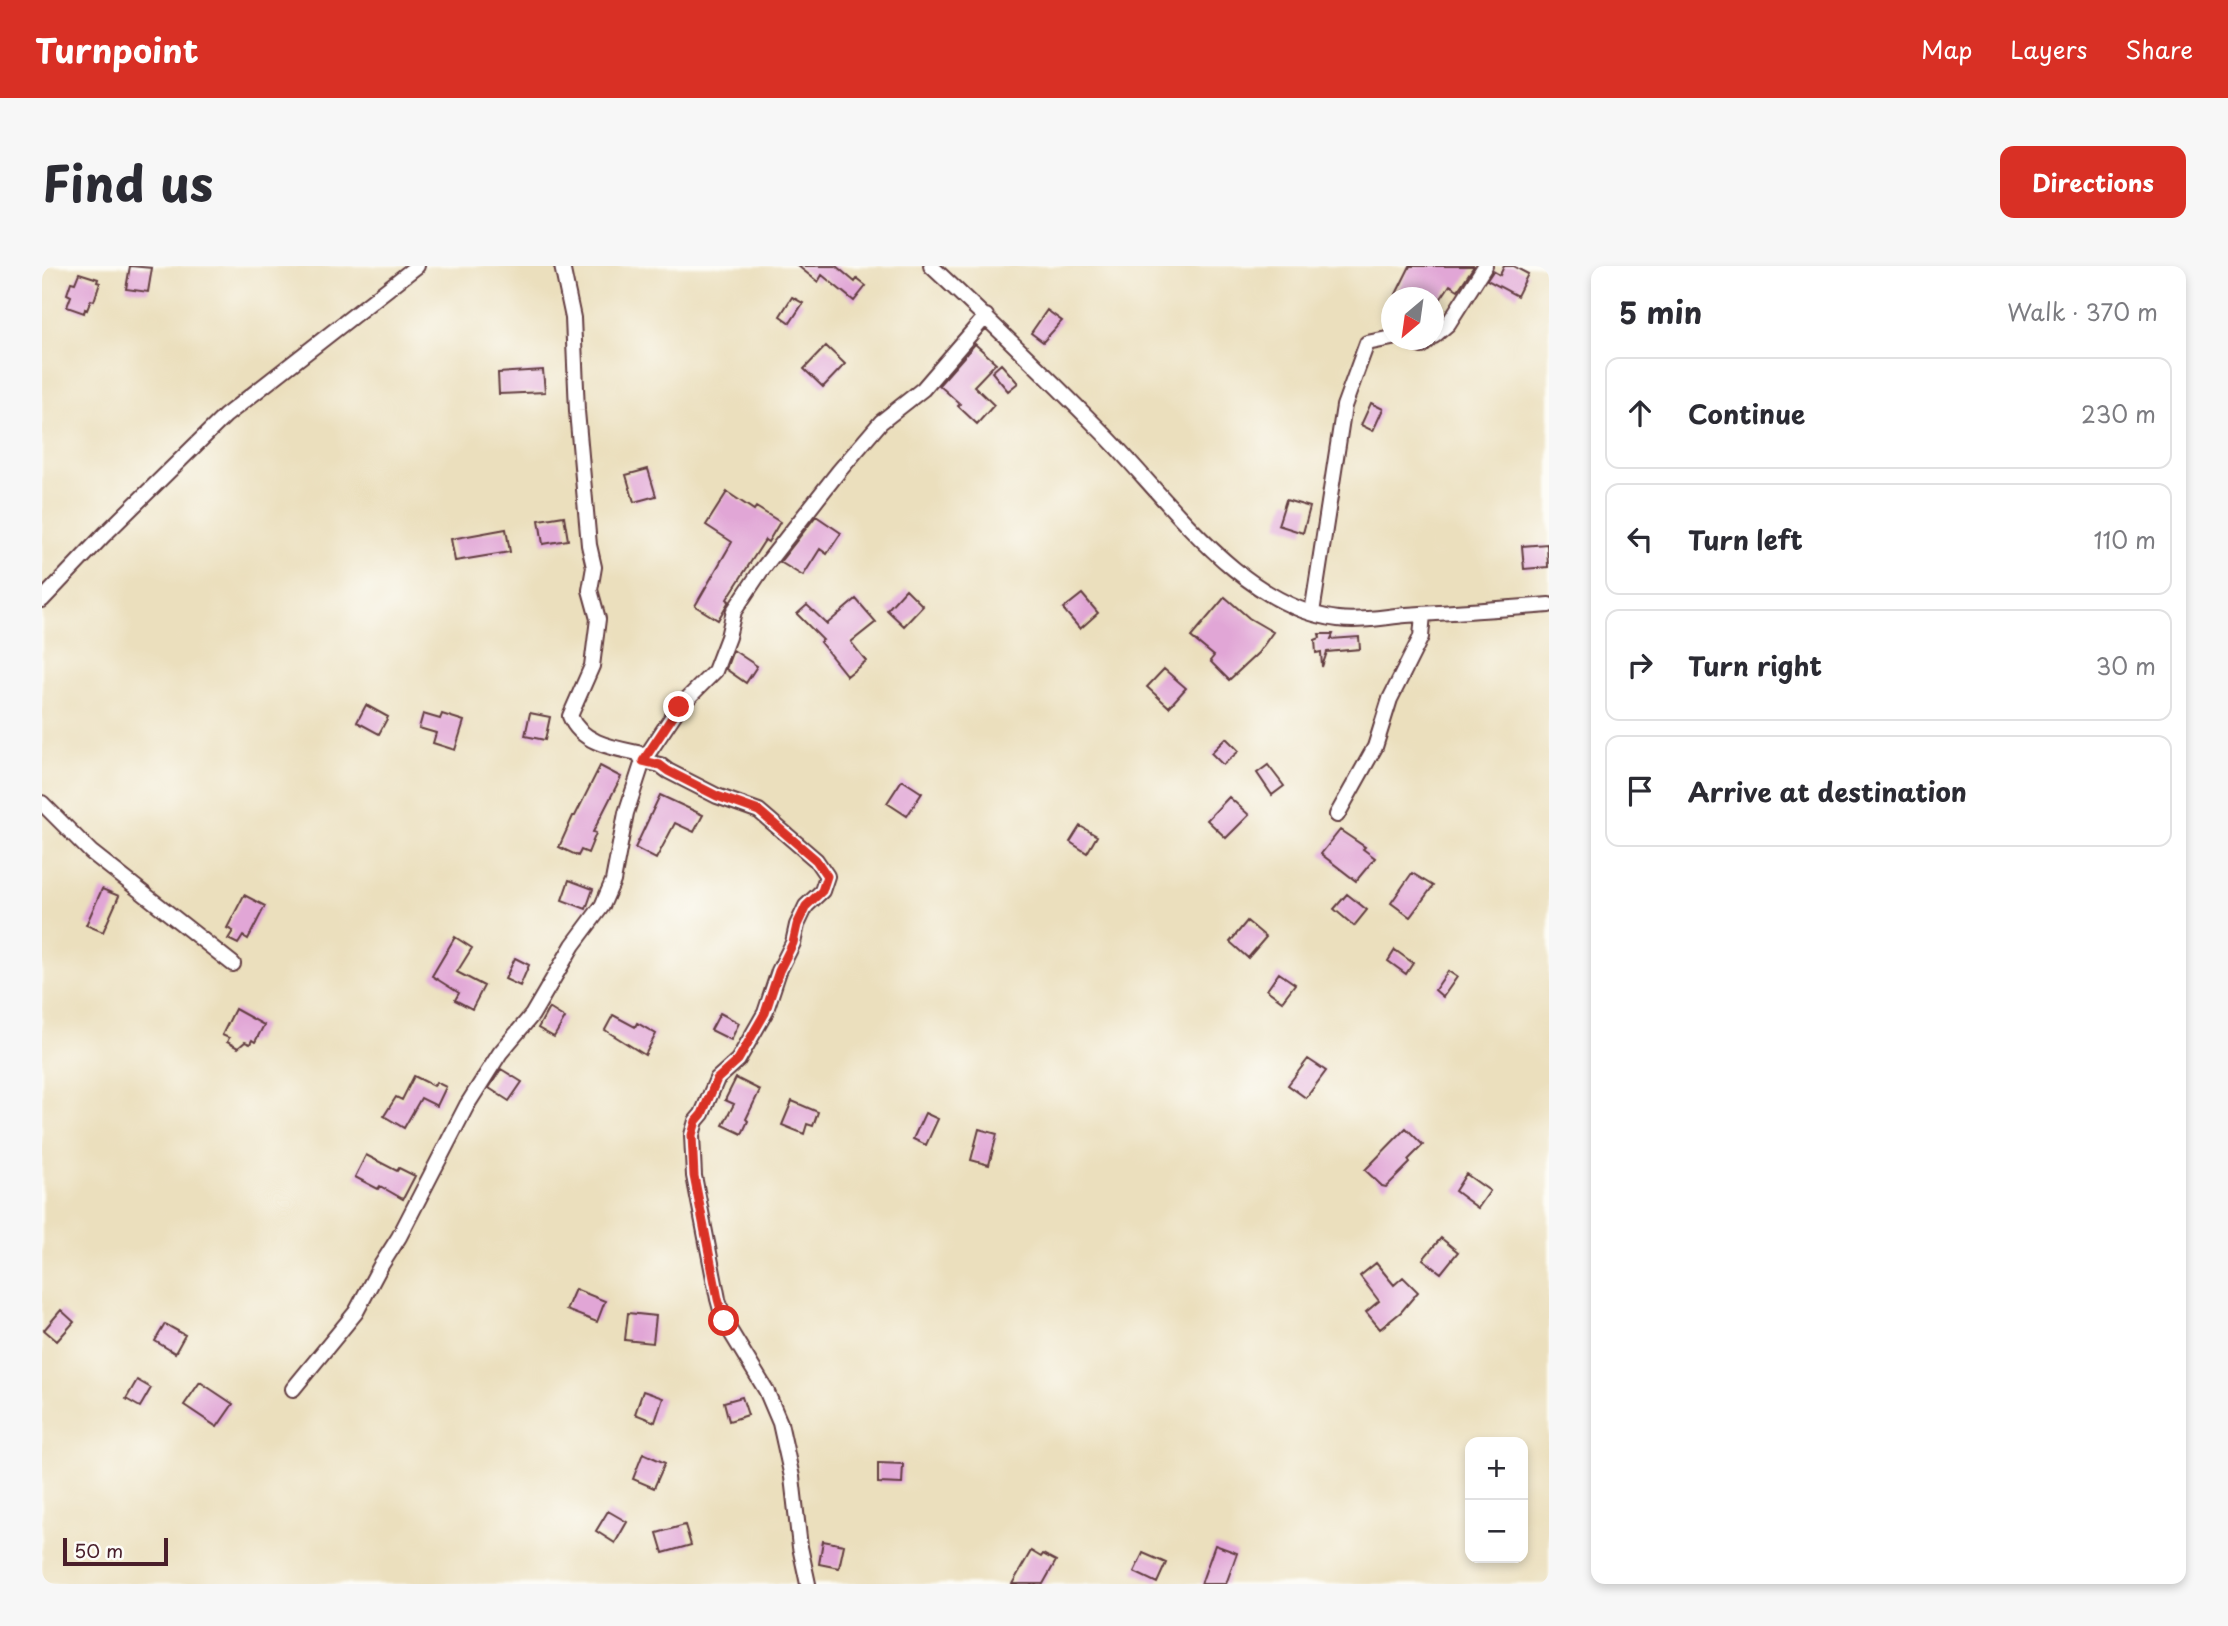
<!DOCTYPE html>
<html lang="en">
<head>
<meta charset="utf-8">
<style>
	body { margin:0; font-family:"Playpen Sans",sans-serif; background:#f7f7f7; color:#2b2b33 }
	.controls { position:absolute; right:21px; bottom:21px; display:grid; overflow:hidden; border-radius:14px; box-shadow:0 4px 10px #0003 }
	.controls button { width:63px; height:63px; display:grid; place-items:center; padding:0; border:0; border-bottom:2px solid #e1e1e2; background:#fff; color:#2b2b33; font:35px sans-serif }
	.compass { position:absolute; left:1339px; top:21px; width:63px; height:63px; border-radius:50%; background:#fff; box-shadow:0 4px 10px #0003; rotate:209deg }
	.scale { position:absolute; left:21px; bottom:18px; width:105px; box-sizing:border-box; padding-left:7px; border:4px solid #4a1f2b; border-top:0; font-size:19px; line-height:24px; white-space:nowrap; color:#4a1f2b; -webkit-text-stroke:5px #fdfcf7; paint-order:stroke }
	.stop { position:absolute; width:21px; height:21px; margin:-16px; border:5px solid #d93025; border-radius:50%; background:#fff }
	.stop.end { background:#d93025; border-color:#fff; box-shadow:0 2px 7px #0008 }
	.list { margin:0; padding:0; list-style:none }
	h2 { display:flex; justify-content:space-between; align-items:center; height:91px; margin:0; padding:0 28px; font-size:30px }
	h2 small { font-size:23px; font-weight:400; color:#7c7c81 }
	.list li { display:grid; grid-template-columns:46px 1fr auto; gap:21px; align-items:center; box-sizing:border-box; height:112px; margin:0 14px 14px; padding:0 14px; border:2px solid #e1e1e2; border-radius:14px }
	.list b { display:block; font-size:26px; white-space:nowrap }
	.list em { font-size:23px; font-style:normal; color:#7c7c81 }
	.icon { flex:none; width:38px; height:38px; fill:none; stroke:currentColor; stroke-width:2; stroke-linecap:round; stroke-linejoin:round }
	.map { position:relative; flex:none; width:1507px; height:1318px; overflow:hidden; border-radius:14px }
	header { display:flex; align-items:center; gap:42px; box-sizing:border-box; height:98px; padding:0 35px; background:#d93025; color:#fff }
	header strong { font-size:33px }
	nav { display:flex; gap:38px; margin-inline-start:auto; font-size:24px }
	.intro { display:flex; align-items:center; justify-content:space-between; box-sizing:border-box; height:168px; padding:0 42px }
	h1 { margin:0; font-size:49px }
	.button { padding:18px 32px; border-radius:14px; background:#d93025; color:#fff; font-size:24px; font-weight:700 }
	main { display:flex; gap:42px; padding:0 42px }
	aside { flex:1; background:#fff; border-radius:14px; box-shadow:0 4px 10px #0003 }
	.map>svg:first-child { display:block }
	.building { fill:#e1a6d6 }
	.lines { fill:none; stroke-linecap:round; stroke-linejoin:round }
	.street-casing { stroke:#623c41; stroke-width:18 }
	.street { stroke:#fff; stroke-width:14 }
	.route { stroke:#d93025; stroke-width:9 }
</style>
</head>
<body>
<header>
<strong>Turnpoint</strong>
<nav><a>Map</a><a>Layers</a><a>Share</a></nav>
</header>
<div class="intro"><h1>Find us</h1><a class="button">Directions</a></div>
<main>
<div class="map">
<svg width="1507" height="1318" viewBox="0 0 1507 1318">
	<rect width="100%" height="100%" fill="#fdfcf7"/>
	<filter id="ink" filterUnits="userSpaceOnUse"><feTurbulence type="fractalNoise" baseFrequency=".0143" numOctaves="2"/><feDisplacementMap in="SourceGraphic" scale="14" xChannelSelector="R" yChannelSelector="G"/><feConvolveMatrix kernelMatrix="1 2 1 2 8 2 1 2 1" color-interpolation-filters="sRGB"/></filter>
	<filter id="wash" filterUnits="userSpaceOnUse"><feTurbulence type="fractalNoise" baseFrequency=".00686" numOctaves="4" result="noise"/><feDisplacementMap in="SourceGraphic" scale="28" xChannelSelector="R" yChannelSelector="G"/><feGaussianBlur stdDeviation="1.57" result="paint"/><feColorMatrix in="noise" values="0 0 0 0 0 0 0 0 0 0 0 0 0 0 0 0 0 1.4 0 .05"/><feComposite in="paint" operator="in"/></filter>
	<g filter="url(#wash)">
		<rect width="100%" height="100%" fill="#ebdfbd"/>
		<g id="blocks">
			<!-- building -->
			<path class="building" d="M88,0L110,2L106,26L84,23Z
				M756,0H794L813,16L815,13L824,20L812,35L780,9L776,16Z
				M1368,0H1432L1416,24L1408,19L1391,44V32H1361L1354,28Z
				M1462,0H1471L1486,8L1475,30L1445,14L1451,5L1458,9Z
				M37,7L56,13L55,16L58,17L52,35L49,34L45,44L43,43L42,47L25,41L29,30L25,28L29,16L33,17Z
				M750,31L761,37L748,57L738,50Z
				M1005,44L1020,55L1001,76L989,67Z
				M933,78L954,97L932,120L952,139L935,158L916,140L918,138L897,119Z
				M784,80L803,98L781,121L762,103Z
				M959,98L976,117L966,125L950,106Z
				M501,104L503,126L457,128L456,107Z
				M1329,137L1341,143L1331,165L1319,159Z
				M606,203L614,230L592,236L584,209Z
				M685,226L712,244L714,241L738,256L726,276L723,274L685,333L687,335L676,354L653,340L690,276L664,259Z
				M1244,234L1268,241L1261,267L1236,259Z
				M522,250L526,274L501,278L497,254Z
				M774,250L799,267L785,288L778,283L761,310L738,296Z
				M464,263L468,286L413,295L409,273Z
				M1505,278L1506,301L1482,303L1480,280Z
				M864,323L881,340L862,360L845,344Z
				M1040,328L1056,347L1038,363L1021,343Z
				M1183,331L1207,352L1231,366L1216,387L1187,414L1168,395L1172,390L1149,371Z
				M814,333L834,356L809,376L824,395L805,410L778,376L781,374L755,348L765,339L785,358Z
				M1277,368H1291L1289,373L1317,371L1318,383L1285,386L1280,401L1279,386L1274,387L1273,374L1278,372Z
				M691,384L715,400L704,417L684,403Z
				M1122,403L1144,422L1127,441L1105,421Z
				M324,439L346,451L337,468L315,456Z
				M488,447L508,451L503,474L483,470Z
				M381,448L398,453L400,448L422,455L413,484L391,477L394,467L377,462Z
				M1184,472L1197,485L1181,499L1169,487Z
				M1226,499L1242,520L1230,529L1215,507Z
				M558,500L579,511L551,566L554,567L546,587L539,584L536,590L517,581L531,550H533Z
				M860,514L880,527L865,550L845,537Z
				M618,529L661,549L652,566L633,557L614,593L593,582Z
				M1187,531L1207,549L1184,572L1165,554Z
				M1038,560L1055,570L1045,587L1028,576Z
				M1298,564L1323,581L1321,583L1333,592L1314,615L1279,588Z
				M1370,607L1391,620L1368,651L1349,637Z
				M527,614L551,623L544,643L520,634Z
				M60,623L77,630L61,666L44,659Z
				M1305,628L1325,644L1312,660L1292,643Z
				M202,629L223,640L206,673L201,670L196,678L186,673L191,665L185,662Z
				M1205,655L1224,671L1206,692L1188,676Z
				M413,671L430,682L415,706L442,720L430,743L413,734L417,727L390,710Z
				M1353,684L1371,697L1364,708L1346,695Z
				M473,692L487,699L478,720L463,713Z
				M1406,705L1415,711L1401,731L1393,724Z
				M1237,707L1253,718L1240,735L1225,724Z
				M507,742L523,752L512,771L496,762Z
				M193,743L222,759L213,776L210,774L208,778L203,776L196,782L185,776L187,772L180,769Z
				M678,747L697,757L689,774L669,764Z
				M571,749L593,761L595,757L614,768L603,789L563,764Z
				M1266,793L1284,805L1264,832L1246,819Z
				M459,803L480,816L467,835L447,822Z
				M372,810L392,820L394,816L404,821L395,840L379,832L362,862L342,850L354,831L360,834Z
				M694,812L718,824L704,853L706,855L700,868L681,859L692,838L683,834Z
				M750,835L776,846L771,860L765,858L762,868L740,859Z
				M883,847L896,853L884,879L871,873Z
				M1364,862L1381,879L1366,894L1368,897L1344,921L1340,920L1323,904Z
				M937,863L955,868L947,899L929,894Z
				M324,889L355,905L357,902L373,910L361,933L338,920L336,923L313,911Z
				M1424,908L1448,925L1436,942L1413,925Z
				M1399,972L1416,986L1399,1007L1381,993Z
				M1334,997L1352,1019L1361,1011L1376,1026L1359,1046L1338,1063L1324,1046L1337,1035L1318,1010Z
				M533,1023L563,1035L555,1056L524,1044Z
				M19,1044L32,1056L15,1075L2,1064Z
				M586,1047L614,1050L611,1077L583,1074Z
				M123,1058L143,1069L133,1087L113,1075Z
				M95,1114L109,1122L98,1141L84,1133Z
				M158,1116L191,1138L175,1161L142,1139Z
				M601,1125L621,1132L613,1156L593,1148Z
				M700,1131L706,1149L687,1155L682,1136Z
				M601,1187L623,1197L612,1222L591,1213Z
				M836,1197L861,1198L860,1218L836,1217Z
				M566,1245L585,1256L573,1277L554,1265Z
				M643,1259L649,1279L621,1287L615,1267Z
				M781,1275L802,1279L797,1302L777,1298Z
				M1173,1279L1195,1287L1184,1318H1159Z
				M989,1285L999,1291L1001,1288L1014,1295L1001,1318H970Z
				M1101,1287L1124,1297L1115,1317L1092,1306Z"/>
		</g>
	</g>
	<g filter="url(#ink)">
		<use href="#blocks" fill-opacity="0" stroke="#623c41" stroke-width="2"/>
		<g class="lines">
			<defs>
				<path id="street" d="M520,0L531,52L535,145L547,279L552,301L548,324L556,353L550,400L528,450C539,477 571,482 596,487L601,495L618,499L626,505L675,530L717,545L774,594L785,610L780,625L764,640L755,659L751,677L737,705L723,747L696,794L675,813L660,848L654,855L650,869L652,910L676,1033L682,1055L724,1124L738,1157L750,1211L758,1281L766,1318
					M889,0C947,54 1004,109 1060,166C1125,231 1198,341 1296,353C1318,356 1342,351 1364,349C1412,346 1459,343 1507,339
					M1392,70L1406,58L1443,0
					M1363,74L1380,80L1387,74
					M0,334L62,269L183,150L375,0
					M1270,347L1302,140L1325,77L1350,72
					M0,537L49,586L191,698
					M1295,549L1333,481L1348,433L1379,371L1381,348
					M251,1123L314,1046L338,1001L357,971L425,839L458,787L490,749L531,679L560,640L571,615L584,547L601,495L637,441L673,405L686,371L692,345L718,306L797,205L839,156L881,123L944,50"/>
			</defs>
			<!-- street casing -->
			<use href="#street" class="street-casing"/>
			<!-- street -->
			<use href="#street" class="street"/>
		</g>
	</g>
	<g class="lines" filter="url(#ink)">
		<!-- route -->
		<path class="route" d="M637,441L601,495L618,499L626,505L675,530L717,545L774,594L785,610L780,625L764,640L755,659L751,677L737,705L723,747L696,794L675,813L660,848L654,855L650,869L652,910L676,1033L682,1055"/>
	</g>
</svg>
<div class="controls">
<button>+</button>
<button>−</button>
</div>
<svg class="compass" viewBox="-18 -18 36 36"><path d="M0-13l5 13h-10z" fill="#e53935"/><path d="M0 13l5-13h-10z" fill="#7c7c81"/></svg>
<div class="scale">50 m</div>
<div class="stop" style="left:682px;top:1055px"></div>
<div class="stop end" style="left:637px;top:441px"></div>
</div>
<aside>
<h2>5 min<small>Walk · 370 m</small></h2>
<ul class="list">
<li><svg class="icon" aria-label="ahead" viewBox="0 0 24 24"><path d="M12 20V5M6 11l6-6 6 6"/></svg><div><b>Continue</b></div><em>230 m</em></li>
<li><svg class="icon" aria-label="left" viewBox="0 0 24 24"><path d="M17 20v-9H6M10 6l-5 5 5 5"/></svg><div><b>Turn left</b></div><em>110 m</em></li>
<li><svg class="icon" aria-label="right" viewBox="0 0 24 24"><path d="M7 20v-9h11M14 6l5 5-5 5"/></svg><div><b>Turn right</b></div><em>30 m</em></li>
<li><svg class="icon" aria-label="arrive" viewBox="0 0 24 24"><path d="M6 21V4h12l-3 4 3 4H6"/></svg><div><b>Arrive at destination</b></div></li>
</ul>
</aside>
</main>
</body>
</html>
